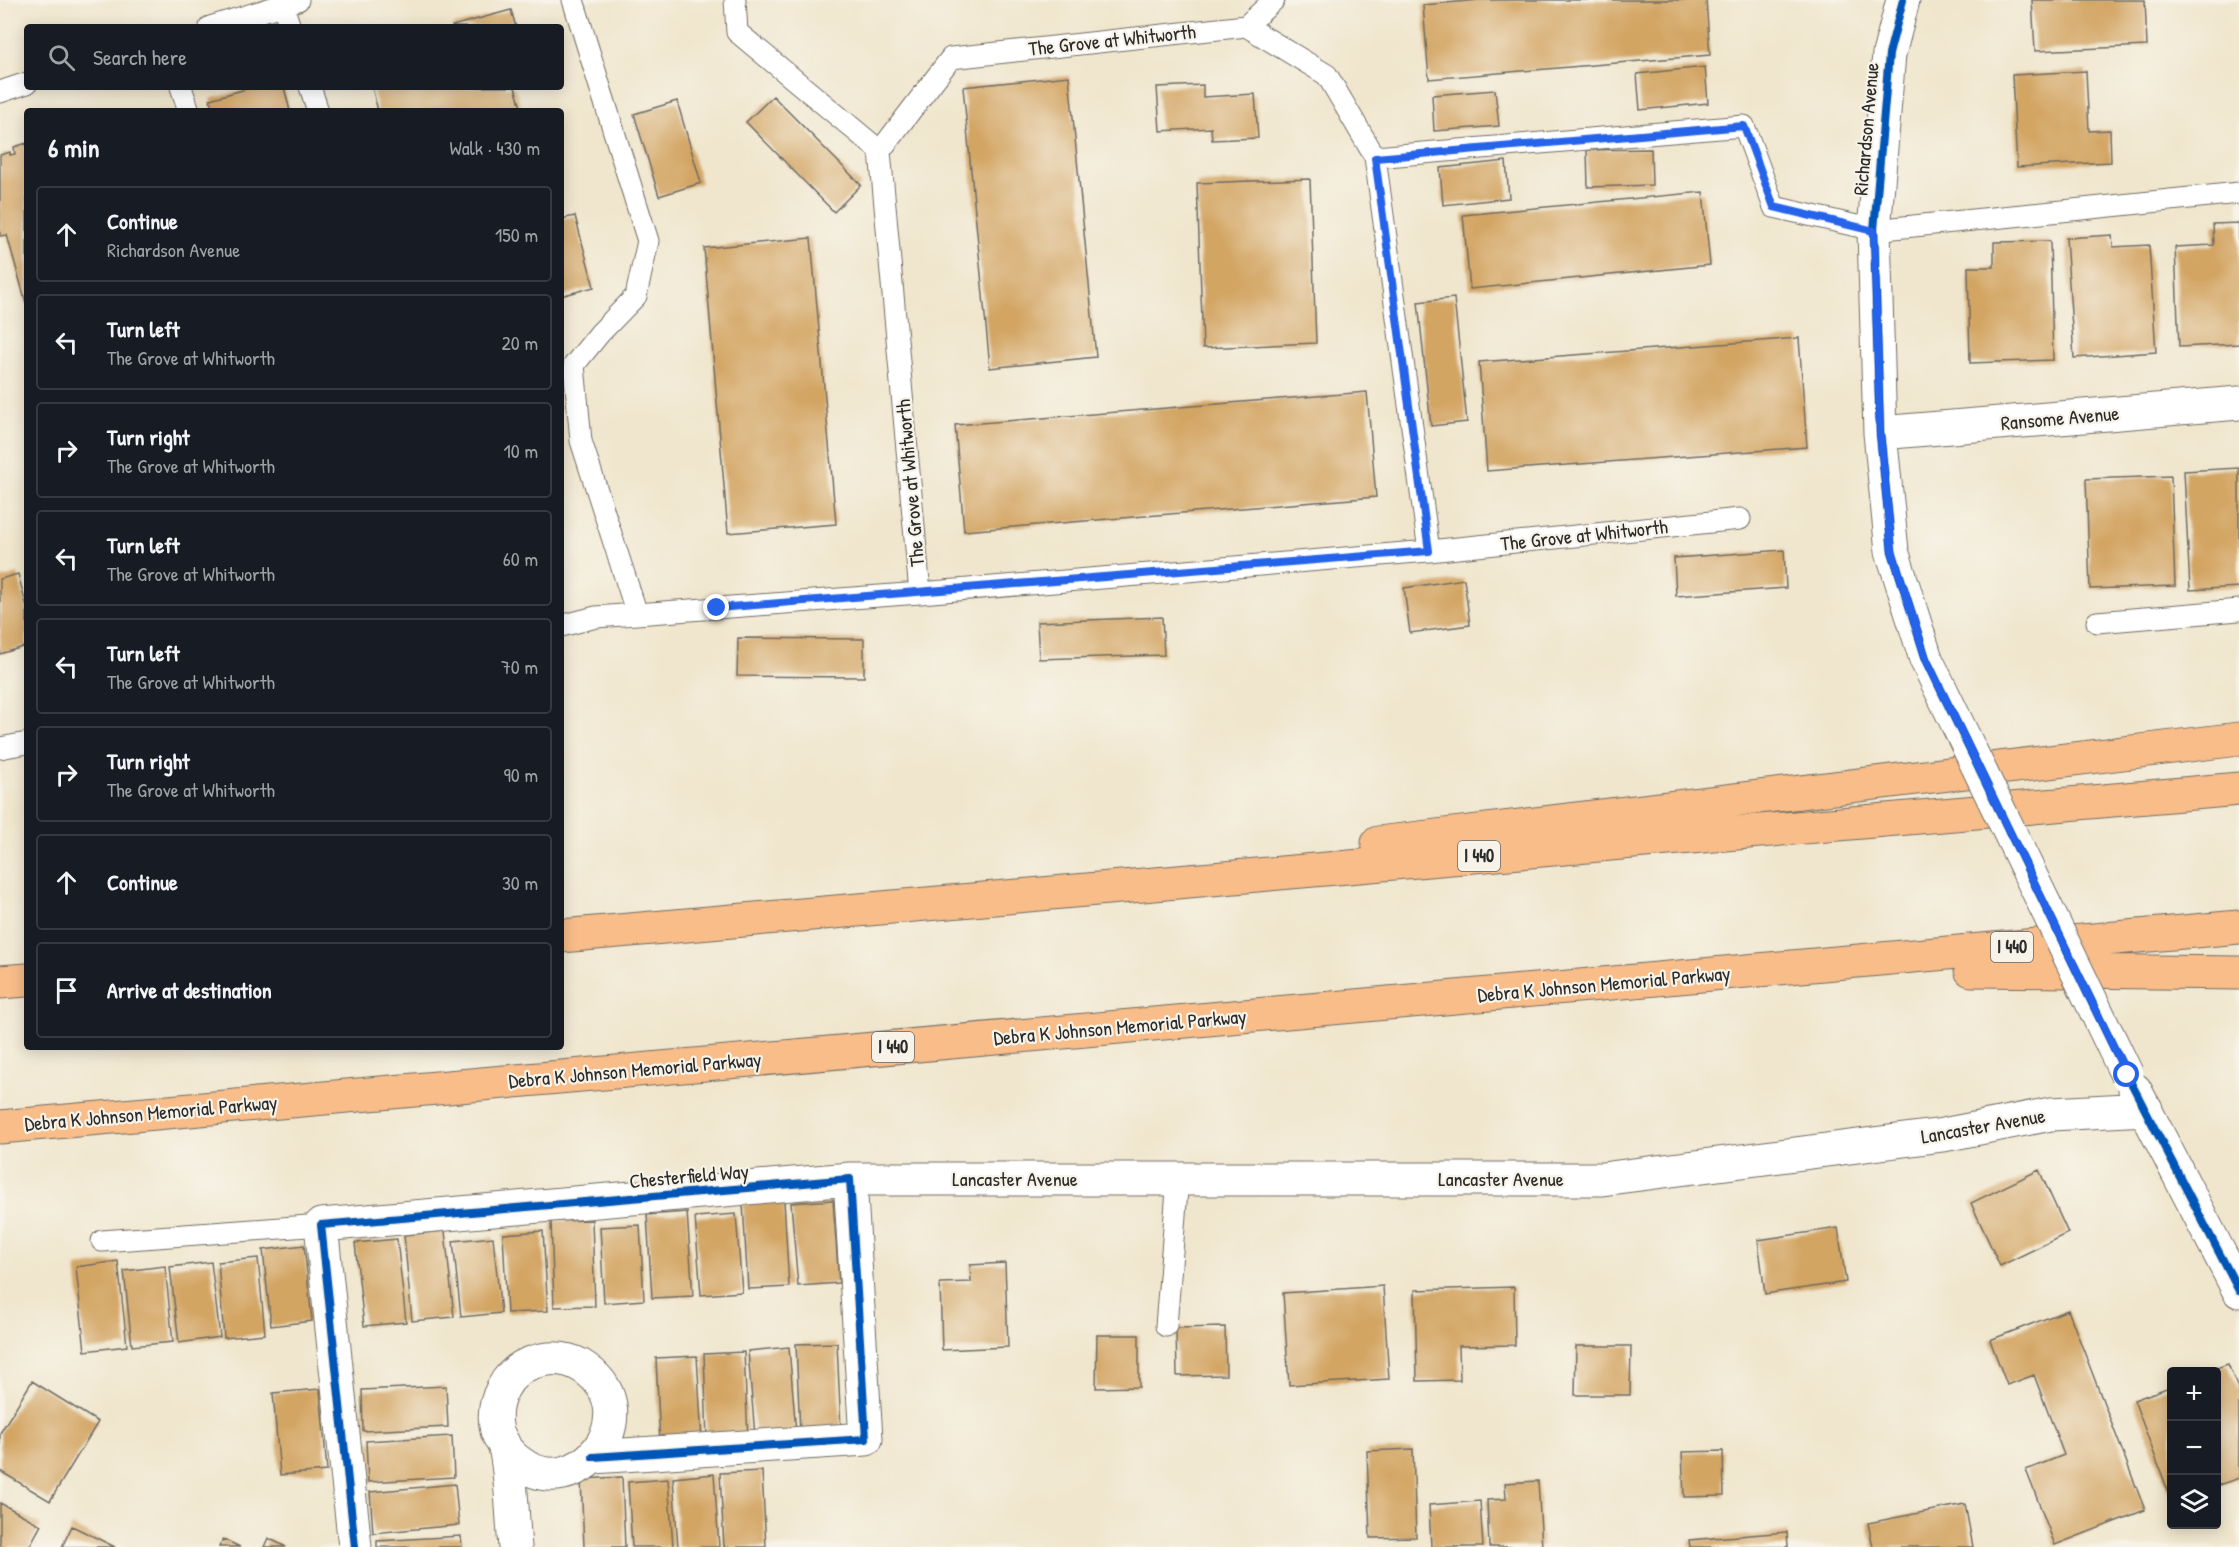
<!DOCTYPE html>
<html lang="en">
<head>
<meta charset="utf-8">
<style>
	body { margin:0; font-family:"Patrick Hand",sans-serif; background:#20242c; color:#f1f3f6 }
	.controls { position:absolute; right:18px; bottom:18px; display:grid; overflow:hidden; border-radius:6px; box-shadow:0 3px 15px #0003 }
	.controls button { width:54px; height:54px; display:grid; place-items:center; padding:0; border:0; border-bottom:2px solid #363941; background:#171b24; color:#f1f3f6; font:30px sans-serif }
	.stop { position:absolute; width:18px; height:18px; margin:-14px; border:4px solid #2563eb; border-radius:50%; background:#fff }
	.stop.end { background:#2563eb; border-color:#fff; box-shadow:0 2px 6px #0008 }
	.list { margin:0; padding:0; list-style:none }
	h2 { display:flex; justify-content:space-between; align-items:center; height:78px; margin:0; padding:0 24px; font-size:26px }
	h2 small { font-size:20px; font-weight:400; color:#9ea1a6 }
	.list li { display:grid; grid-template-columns:39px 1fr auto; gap:18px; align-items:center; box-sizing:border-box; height:96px; margin:0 12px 12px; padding:0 12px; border:2px solid #363941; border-radius:6px }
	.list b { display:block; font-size:22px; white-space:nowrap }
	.list p { margin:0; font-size:20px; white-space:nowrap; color:#9ea1a6 }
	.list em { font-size:20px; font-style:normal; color:#9ea1a6 }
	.icon { flex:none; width:33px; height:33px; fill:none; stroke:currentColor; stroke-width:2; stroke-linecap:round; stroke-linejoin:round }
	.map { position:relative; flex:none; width:2239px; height:1547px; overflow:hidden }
	.search { position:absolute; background:#171b24; box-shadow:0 3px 15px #0003; left:24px; top:24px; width:540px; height:66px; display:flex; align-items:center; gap:15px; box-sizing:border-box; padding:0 21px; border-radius:6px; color:#9ea1a6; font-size:22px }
	.panel { position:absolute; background:#171b24; box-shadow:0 3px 15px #0003; left:24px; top:108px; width:540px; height:942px; border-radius:6px }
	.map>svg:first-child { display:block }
	.building { fill:#d3a564 }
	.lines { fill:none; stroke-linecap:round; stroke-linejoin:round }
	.service-casing { stroke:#706c64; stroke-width:23 }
	.minor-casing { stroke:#706c64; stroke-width:35 }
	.motorway-casing { stroke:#706c64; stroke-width:35 }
	.service { stroke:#fff; stroke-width:21 }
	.minor { stroke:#fff; stroke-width:33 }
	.motorway { stroke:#f8bd89; stroke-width:33 }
	.minor-bridge-casing { stroke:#706c64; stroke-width:35; stroke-linecap:butt }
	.minor-bridge { stroke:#fff; stroke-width:33 }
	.cycleway-casing { stroke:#f7f3e8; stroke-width:11 }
	.cycleway { stroke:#0057b8; stroke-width:8 }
	.route { stroke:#2563eb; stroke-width:8 }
	.labels { text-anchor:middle; stroke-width:4.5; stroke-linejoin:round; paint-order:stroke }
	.shield { fill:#f7f3e8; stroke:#686764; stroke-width:1.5 }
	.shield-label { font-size:18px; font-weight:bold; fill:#2b2b2b }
	.street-label { font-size:20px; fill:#2b2b2b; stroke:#f7f3e8 }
</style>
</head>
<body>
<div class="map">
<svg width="2239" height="1547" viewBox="0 0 2239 1547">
	<rect width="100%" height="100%" fill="#f7f3e8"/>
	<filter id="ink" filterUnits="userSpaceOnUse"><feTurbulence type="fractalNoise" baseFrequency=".0167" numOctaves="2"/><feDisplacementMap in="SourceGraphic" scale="12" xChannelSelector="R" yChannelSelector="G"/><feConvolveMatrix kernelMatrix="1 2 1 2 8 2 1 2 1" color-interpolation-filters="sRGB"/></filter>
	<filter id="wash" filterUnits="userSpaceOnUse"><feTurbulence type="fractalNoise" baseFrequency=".008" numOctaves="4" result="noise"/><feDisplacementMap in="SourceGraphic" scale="24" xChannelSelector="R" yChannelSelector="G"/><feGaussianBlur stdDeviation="1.35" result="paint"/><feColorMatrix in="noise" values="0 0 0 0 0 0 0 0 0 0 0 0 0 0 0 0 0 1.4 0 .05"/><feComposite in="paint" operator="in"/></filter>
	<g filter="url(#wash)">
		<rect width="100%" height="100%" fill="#f0e6cd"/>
		<g id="blocks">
			<!-- building -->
			<path class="building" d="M1480,0H1706L1710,55L1429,79L1423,5Z
				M2032,0H2145L2147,46L2035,51Z
				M511,10L516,27H452V26Z
				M1705,67L1708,103L1640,110L1637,74Z
				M2086,71L2089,131L2110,130L2111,162L2017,167L2012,75Z
				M1069,76L1096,357L990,368L963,87Z
				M1203,85V97L1255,94L1258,138L1212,140L1211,128L1160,131L1157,87Z
				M253,87H284L290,111H213L210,99Z
				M372,87H515L522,111H378Z
				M1495,90L1499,126L1434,131L1432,95Z
				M773,96L861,185L834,212L746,122Z
				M677,101L701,183L659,196L634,114Z
				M27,143V303H26L7,235L0,236V155L10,152V155L15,154L14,147Z
				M1651,149L1652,185L1588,187L1587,150Z
				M1506,161L1509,198L1443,205L1440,168Z
				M1310,179L1316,343L1203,348L1197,183Z
				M1703,192L1710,265L1470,289L1463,215Z
				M575,216L594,287L561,296V219Z
				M2239,223V344L2179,347L2175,247L2214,245L2213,224Z
				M2112,235L2113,247L2149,245L2156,352L2074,358L2066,238Z
				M811,238L836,524L728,533L704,248Z
				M2050,241L2053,360L1970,363L1968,267H1994V242Z
				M1454,298L1467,422L1431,426L1418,302Z
				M1799,338L1807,447L1487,471L1479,362Z
				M1367,392L1376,497L964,531L955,425Z
				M2239,468V587L2190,590L2184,471Z
				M2171,476L2175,586L2090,589L2086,479Z
				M1784,550L1786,588L1676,596L1674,558Z
				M18,574L27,608V646L0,654V579Z
				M1464,579L1470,625L1410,633L1404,588Z
				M1162,617L1164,655L1039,659L1037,622Z
				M738,638L864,639V677L737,676Z
				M2039,1170L2068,1233L2000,1266L1971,1203Z
				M833,1200L839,1283L798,1286L791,1203Z
				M784,1201L789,1287L748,1289L743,1204Z
				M687,1212L693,1296L652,1298L647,1215Z
				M736,1214L742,1292L701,1295L695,1217Z
				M592,1220L595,1306L554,1307L551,1221Z
				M640,1225L644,1300L604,1303L600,1227Z
				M1838,1228L1846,1282L1765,1294L1758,1240Z
				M445,1231L454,1317L412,1321L404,1235Z
				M543,1231L548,1311L507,1313L503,1234Z
				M493,1237L501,1313L461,1317L453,1241Z
				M397,1239L406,1322L364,1326L355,1243Z
				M304,1245L312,1321L271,1326L263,1250Z
				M258,1258L265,1334L224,1338L218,1262Z
				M118,1261L127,1346L85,1351L76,1267Z
				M211,1262L220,1337L179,1343L170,1267Z
				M1005,1263L1008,1347L942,1350L940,1283L971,1282L970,1265Z
				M165,1266L173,1342L132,1346L124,1271Z
				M1383,1286L1389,1379L1289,1385L1283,1293Z
				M1514,1287L1515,1345L1459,1346L1460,1380L1417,1381L1415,1290Z
				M2068,1310L2145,1510L2055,1545L2026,1470L2064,1455L2034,1375L2007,1385L1990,1340Z
				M1225,1327L1226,1375L1177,1376L1176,1328Z
				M1097,1335H1139V1387L1096,1388Z
				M837,1343L841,1430L800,1432L796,1344Z
				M1576,1346H1631L1630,1395H1575Z
				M789,1347L796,1432L755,1436L748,1351Z
				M744,1352L748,1439L707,1440L704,1354Z
				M697,1356L702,1441L660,1444L656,1358Z
				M2228,1364L2239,1391V1478L2216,1486V1372L2208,1371Z
				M32,1381L98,1422L50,1501L0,1471V1433Z
				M446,1386L448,1427L363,1431L362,1390Z
				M2172,1386V1499H2171L2134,1400Z
				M320,1389L327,1471L280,1475L273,1393Z
				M452,1436L454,1477L368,1482L366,1441Z
				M1413,1449L1416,1537L1370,1538L1367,1451Z
				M1723,1451L1724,1496L1684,1497L1682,1452Z
				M762,1471L766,1547H724L720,1473Z
				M714,1474L719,1547H678L673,1478Z
				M622,1477L625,1547H584L581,1479Z
				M668,1479L673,1547H632L628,1482Z
				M1538,1481L1542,1547H1489L1487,1500L1506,1499L1505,1483Z
				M455,1484L459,1525L373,1533L370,1492Z
				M1480,1501L1483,1547H1431L1429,1505Z
				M0,1503L41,1525L29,1547H0Z
				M1965,1504L1973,1547H1873L1868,1523Z
				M72,1526L115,1547H62Z
				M1787,1532L1788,1547H1690L1689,1540Z
				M461,1536L462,1547H377V1541Z
				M268,1538L286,1547H264Z
				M223,1539L240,1547H219Z"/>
		</g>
	</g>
	<g filter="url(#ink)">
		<use href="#blocks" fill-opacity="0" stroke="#706c64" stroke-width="1.5"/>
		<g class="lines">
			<defs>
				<path id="service" d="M281,0L290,27
					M573,0L648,241L636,296L600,333L574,365L581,441L637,614
					M735,0L737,32L880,151L920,593L1429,551L1375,157L1327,75L1246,26L951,58L880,151
					M1246,26L1274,0
					M210,27L298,0
					M181,87L189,111
					M310,87L318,111
					M0,92L27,83
					M1375,157L1744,126L1774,207L1874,230L2239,193
					M1429,551L1740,519
					M2097,622L2239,610
					M561,626L596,617L920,593
					M0,748L27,743
					M102,1241L321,1225
					M1166,1326L1178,1178"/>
				<path id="minor" d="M1903,0L1889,54L1874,230L1880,433L1892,551L1926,659
					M1880,433L2239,403
					M2135,1090L2239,1291
					M850,1179H1602L1943,1135L2051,1114L2146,1109
					M506,1450C510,1454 514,1459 519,1462C576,1507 650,1416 586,1369C571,1358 552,1356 534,1362C506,1370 490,1403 497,1431C499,1438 505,1444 506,1452C512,1483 512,1516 515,1547
					M355,1547L321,1225L850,1179L866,1439L593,1457"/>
				<path id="motorway" d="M1378,843L2239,739
					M561,936L2239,789
					M1971,970L2239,973
					M0,982L27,980
					M0,1127L2239,927"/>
			</defs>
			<!-- service casing -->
			<use href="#service" class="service-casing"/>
			<!-- minor casing -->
			<use href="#minor" class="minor-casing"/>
			<!-- motorway casing -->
			<use href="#motorway" class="motorway-casing"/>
			<!-- service -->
			<use href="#service" class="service"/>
			<!-- minor -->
			<use href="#minor" class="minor"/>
			<!-- motorway -->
			<use href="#motorway" class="motorway"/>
			<defs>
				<path id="minor-bridge" d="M1926,659L2127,1075"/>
			</defs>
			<!-- minor-bridge casing -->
			<use href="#minor-bridge" class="minor-bridge-casing"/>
			<!-- minor-bridge -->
			<use href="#minor-bridge" class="minor-bridge"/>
			<defs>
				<path id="cycleway" d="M1903,0L1889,54L1874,230L1880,433L1892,551L1926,659L2127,1075L2239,1291
					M355,1547L321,1225L850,1179L866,1439L593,1457"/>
			</defs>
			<!-- cycleway casing -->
			<use href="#cycleway" class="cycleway-casing"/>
			<!-- cycleway -->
			<use href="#cycleway" class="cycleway"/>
		</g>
	</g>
	<g class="lines" filter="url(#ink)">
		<!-- route -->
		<path class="route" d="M717,608L1429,551L1375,158L1744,126L1774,207L1874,231L1880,433L1892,551L1926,659L2127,1075"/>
	</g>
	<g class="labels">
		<!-- shield labels -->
		<g class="shield">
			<rect x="1458" y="841" width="42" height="30" rx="4.5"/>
			<rect x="1991" y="932" width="42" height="30" rx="4.5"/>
			<rect x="872" y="1032" width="42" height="30" rx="4.5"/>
		</g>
		<g class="shield-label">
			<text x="1479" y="862">I 440</text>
			<text x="2012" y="953">I 440</text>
			<text x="893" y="1053">I 440</text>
		</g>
		<!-- street labels -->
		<g class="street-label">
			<text transform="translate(1112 40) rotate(-6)" y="7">The Grove at Whitworth</text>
			<text transform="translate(1866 129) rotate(-85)" y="7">Richardson Avenue</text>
			<text transform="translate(2060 418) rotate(-5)" y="7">Ransome Avenue</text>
			<text transform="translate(910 483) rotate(-95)" y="7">The Grove at Whitworth</text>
			<text transform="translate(1584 535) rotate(-6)" y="7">The Grove at Whitworth</text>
			<text transform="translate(1604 984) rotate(-5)" y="7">Debra K Johnson Memorial Parkway</text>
			<text transform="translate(1120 1027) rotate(-5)" y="7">Debra K Johnson Memorial Parkway</text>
			<text transform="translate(635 1070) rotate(-5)" y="7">Debra K Johnson Memorial Parkway</text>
			<text transform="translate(151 1113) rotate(-5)" y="7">Debra K Johnson Memorial Parkway</text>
			<text transform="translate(1983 1126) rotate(-10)" y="7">Lancaster Avenue</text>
			<text transform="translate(689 1176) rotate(-5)" y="7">Chesterfield Way</text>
			<text x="1015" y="1186">Lancaster Avenue</text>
			<text x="1501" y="1186">Lancaster Avenue</text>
		</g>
	</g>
</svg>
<div class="controls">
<button>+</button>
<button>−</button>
<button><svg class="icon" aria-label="layers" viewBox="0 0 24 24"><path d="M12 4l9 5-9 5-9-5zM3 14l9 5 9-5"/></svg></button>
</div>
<div class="stop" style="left:2127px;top:1075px"></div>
<div class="stop end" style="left:717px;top:608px"></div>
<div class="search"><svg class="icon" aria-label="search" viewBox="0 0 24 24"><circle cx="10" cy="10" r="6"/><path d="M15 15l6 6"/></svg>Search here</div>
<section class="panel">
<h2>6 min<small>Walk · 430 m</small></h2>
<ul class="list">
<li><svg class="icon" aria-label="ahead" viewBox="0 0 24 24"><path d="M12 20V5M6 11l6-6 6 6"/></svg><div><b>Continue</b><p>Richardson Avenue</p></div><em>150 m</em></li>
<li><svg class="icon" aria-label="left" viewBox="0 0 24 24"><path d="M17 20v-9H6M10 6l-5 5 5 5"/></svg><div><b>Turn left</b><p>The Grove at Whitworth</p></div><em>20 m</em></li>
<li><svg class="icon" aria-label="right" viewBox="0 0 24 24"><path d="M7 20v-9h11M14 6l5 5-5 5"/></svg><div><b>Turn right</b><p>The Grove at Whitworth</p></div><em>10 m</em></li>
<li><svg class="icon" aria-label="left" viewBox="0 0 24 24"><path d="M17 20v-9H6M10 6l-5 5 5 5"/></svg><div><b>Turn left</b><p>The Grove at Whitworth</p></div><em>60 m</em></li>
<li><svg class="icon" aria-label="left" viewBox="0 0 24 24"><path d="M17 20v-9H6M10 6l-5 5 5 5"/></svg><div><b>Turn left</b><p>The Grove at Whitworth</p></div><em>70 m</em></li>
<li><svg class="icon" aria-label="right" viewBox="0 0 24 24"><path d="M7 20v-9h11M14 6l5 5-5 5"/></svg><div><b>Turn right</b><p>The Grove at Whitworth</p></div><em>90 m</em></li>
<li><svg class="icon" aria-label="ahead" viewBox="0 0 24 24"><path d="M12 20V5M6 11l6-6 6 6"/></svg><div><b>Continue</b></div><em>30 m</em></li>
<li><svg class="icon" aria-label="arrive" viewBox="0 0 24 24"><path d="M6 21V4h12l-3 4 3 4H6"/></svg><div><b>Arrive at destination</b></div></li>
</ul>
</section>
</div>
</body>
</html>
